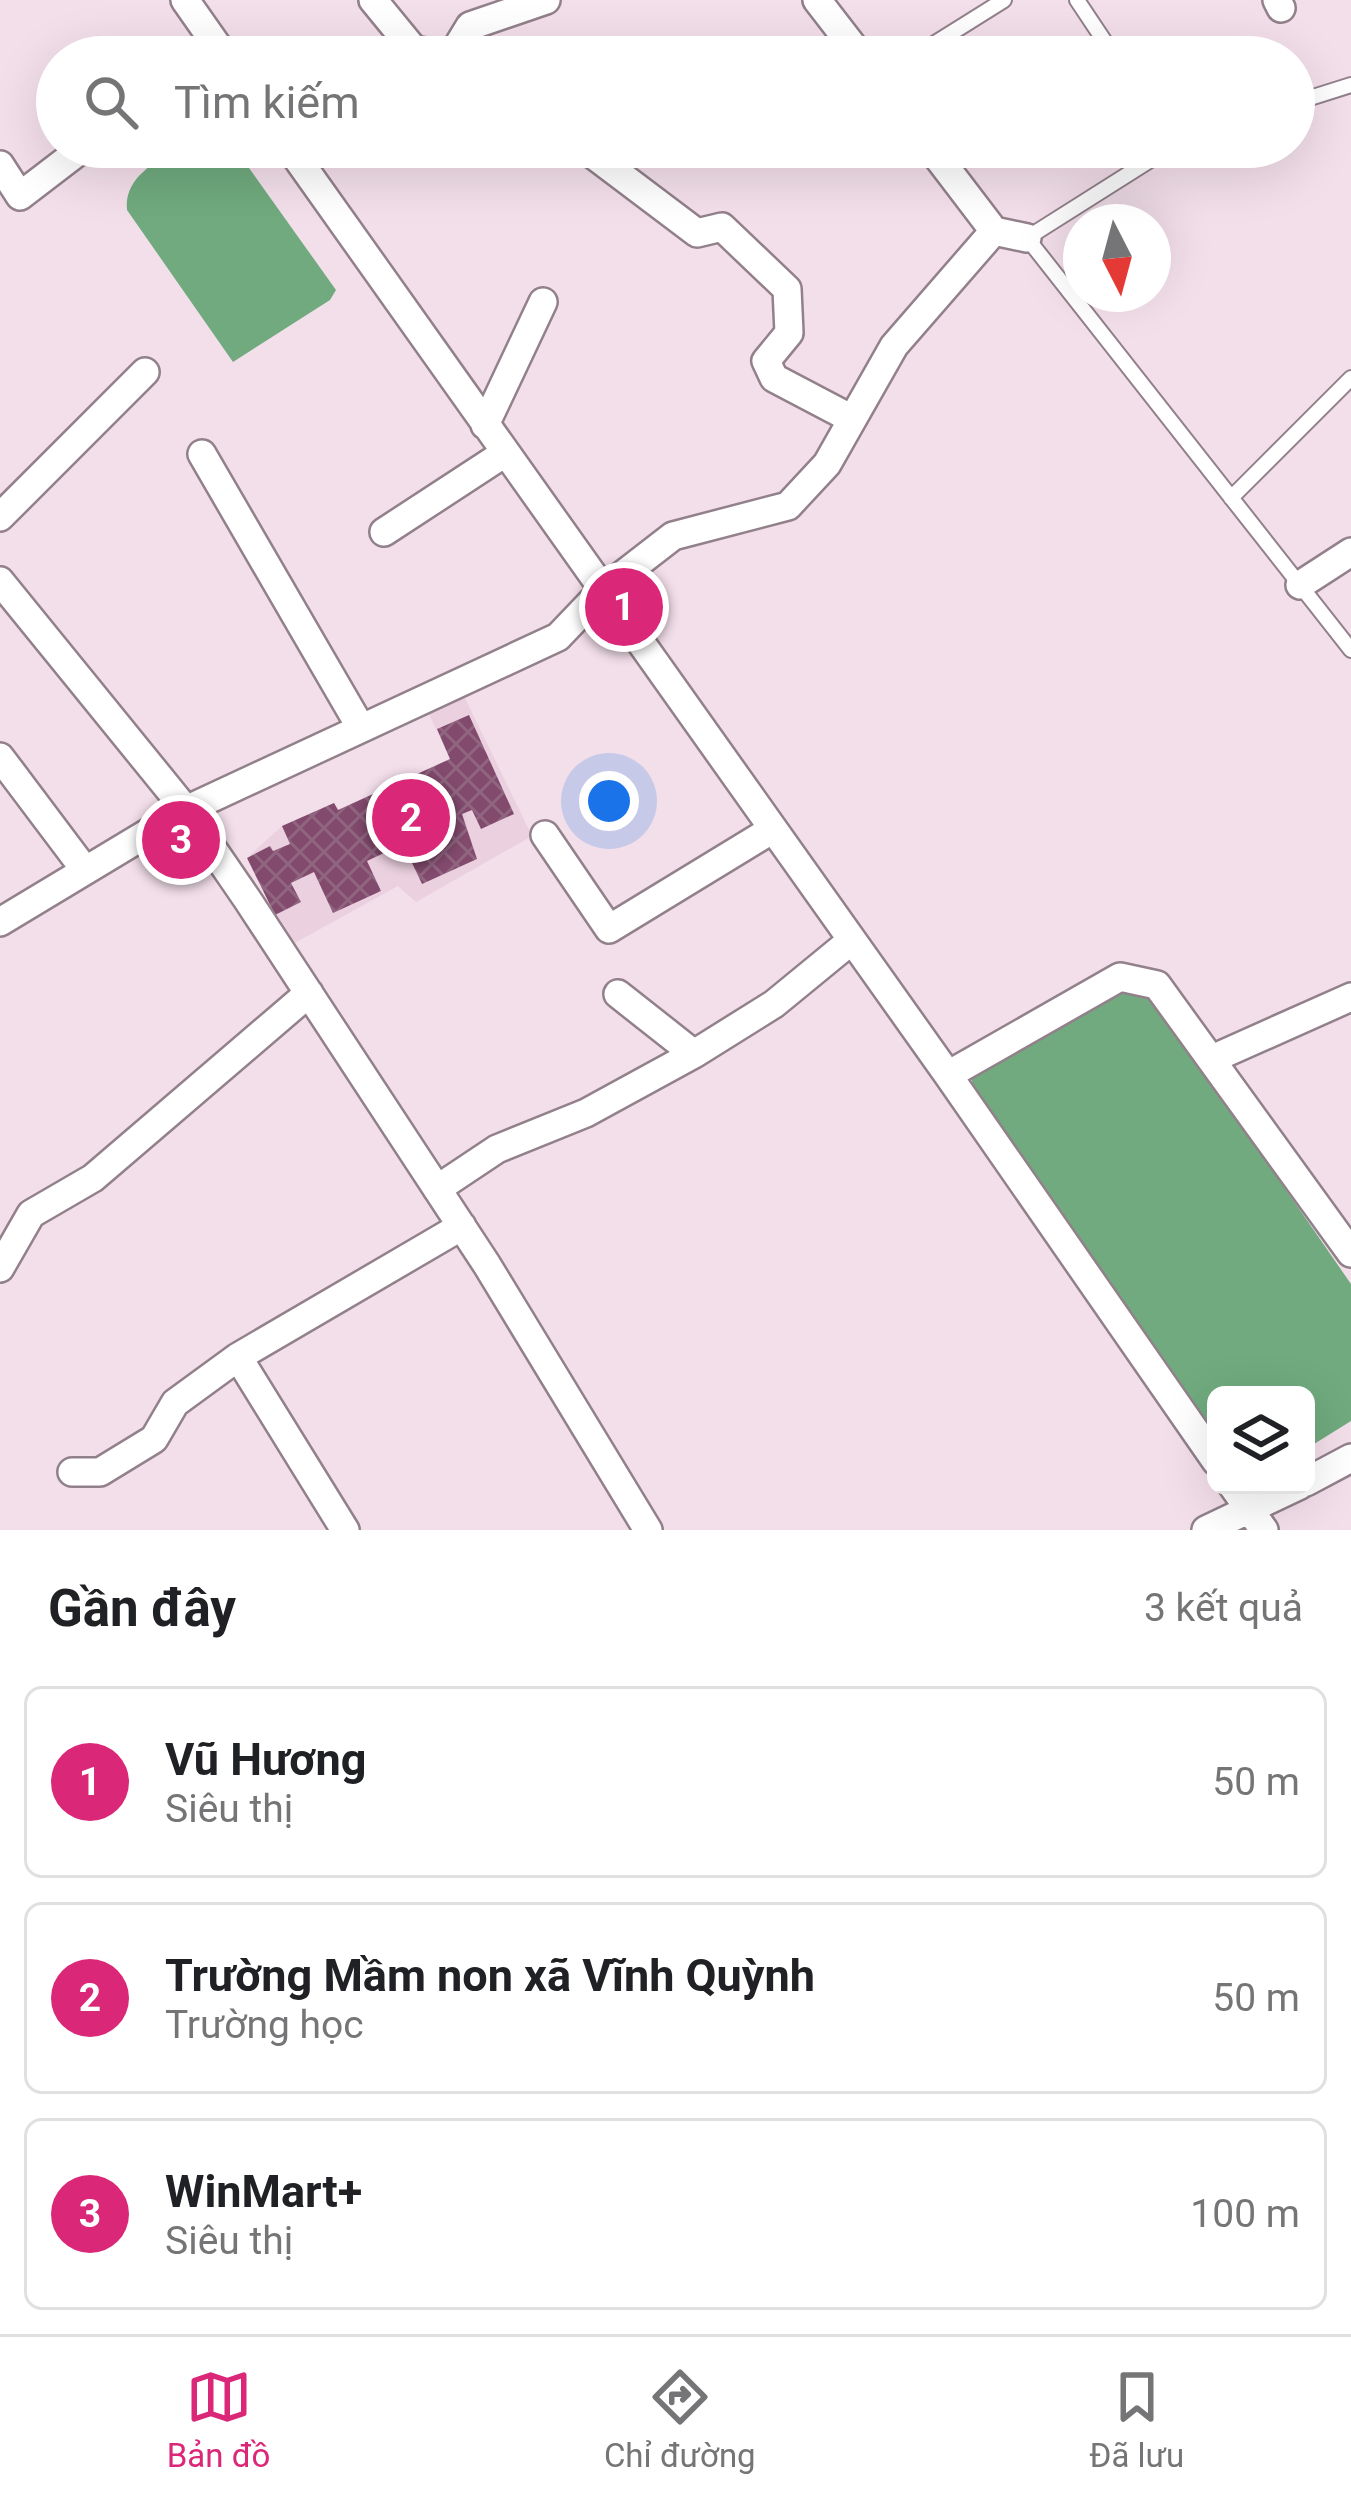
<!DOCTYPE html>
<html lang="vi">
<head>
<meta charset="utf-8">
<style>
	body { margin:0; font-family:Roboto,sans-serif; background:#f6f6f6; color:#202124 }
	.controls { position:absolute; right:36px; bottom:36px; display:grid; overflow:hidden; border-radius:18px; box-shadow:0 12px 48px #0002 }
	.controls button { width:108px; height:108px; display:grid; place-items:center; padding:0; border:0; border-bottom:3px solid #e0e0e0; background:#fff; color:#202124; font:60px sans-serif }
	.compass { position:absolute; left:1063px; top:204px; width:108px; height:108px; border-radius:50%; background:#fff; box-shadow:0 12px 48px #0002; rotate:174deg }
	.you { position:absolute; left:609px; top:801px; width:42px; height:42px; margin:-30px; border:9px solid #fff; border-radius:50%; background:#1a73e8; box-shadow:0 0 0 18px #1a73e833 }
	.badge { display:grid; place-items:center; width:78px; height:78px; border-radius:50%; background:#db2777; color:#fff; font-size:39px; font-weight:700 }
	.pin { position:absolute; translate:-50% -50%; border:6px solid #fff; box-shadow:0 3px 12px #0006 }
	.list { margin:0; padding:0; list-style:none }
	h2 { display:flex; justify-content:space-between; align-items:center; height:156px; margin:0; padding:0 48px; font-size:51px }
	h2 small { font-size:39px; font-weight:400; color:#757577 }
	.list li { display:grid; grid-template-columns:78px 1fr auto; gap:36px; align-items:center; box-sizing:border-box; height:192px; margin:0 24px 24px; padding:0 24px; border:3px solid #e0e0e0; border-radius:18px }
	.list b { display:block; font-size:45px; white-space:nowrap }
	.list p { margin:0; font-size:39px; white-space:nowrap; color:#757577 }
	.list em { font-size:39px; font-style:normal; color:#757577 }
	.icon { flex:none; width:66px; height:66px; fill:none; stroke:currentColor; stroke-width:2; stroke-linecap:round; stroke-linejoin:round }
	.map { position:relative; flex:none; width:1351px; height:1530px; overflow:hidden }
	.search { position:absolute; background:#fff; box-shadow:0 12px 48px #0002; left:36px; right:36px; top:36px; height:132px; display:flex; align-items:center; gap:30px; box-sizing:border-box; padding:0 42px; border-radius:66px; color:#757577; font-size:45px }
	.sheet { height:804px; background:#fff }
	nav { display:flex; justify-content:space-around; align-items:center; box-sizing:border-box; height:168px; border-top:3px solid #e0e0e0; background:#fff; font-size:33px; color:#757577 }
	nav a { display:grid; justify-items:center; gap:6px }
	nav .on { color:#db2777 }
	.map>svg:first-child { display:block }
	.built { fill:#ebd0df }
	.water { fill:#70aa7e }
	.building { fill:url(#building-cross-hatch) }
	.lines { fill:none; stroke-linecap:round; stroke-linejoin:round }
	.service-casing { stroke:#92808a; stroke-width:18 }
	.minor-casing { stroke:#92808a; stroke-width:32 }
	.service { stroke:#fff; stroke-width:14 }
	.minor { stroke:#fff; stroke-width:27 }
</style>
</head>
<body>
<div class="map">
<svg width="1351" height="1530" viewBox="0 0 1351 1530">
	<defs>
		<pattern id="building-cross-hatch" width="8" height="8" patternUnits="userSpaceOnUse" patternTransform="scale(3)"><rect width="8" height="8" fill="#824a6d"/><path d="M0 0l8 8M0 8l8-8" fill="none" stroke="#906580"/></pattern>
	</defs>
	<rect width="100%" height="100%" fill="#f3dfea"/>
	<!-- built -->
	<path class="built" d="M464,696L532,836L416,902L398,886L291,945L247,858L282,826L334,803L339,810L450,759L428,712Z"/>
	<!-- water -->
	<path class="water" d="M176,147H234L336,290L330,300L233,362L127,210C124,178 153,165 176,147Z
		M1115,990H1144L1157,1003L1351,1284V1421L1306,1449V1395H1216V1437L976,1093L971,1078L983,1065Z"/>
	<!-- building -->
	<path class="building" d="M469,715L514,814L481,829L472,810L462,814L477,859L422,884L403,844L367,861L381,891L333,913L314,872L291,883L301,902L275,915L247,858L270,846L273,851L290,844L282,826L334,803L338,810L450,759L437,729Z"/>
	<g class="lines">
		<defs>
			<path id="service" d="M1077,0L1115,57
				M913,57L1004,0
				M1294,103L1351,85
				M1171,147L1027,238L1351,650
				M1231,498L1351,378"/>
			<path id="minor" d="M185,0L225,57
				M373,0L414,50L457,57
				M817,0L861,57
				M1277,0L1281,8
				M453,54L470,26L546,0
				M289,147L948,1075L1216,1461
				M583,147L697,233L722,227L787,289L789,333L766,361L774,378L852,419
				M930,147L994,231
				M0,165L20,196L84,147
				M485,425L543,302
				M202,454L361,728
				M0,517L145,372
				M384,532L505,453
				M0,581L186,810L247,899L487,1265L648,1530
				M1300,585L1351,552
				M0,757L85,870
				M545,835L609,929L773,829
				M0,922L186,810L558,637L602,591L673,536L788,506L827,464L894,346L994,231L1027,238
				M618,994L694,1054L774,1004L852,940
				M1212,1059L1351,997
				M948,1075L1120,977L1157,985L1351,1253
				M437,1189L497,1149L586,1113L694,1054
				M0,1268L31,1214L93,1178L309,993
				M238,1357L345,1530
				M72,1472H100L154,1439L175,1403L238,1357L462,1226
				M1306,1482L1351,1458
				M1232,1485L1264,1530
				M1206,1530L1300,1485"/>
		</defs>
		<!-- service casing -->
		<use href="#service" class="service-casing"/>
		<!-- minor casing -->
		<use href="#minor" class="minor-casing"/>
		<!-- service -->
		<use href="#service" class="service"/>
		<!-- minor -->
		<use href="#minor" class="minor"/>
	</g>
</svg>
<div class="controls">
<button><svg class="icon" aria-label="layers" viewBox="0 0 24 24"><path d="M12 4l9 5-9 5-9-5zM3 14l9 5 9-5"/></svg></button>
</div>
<svg class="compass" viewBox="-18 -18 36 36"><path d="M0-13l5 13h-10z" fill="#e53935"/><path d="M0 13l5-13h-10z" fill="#757577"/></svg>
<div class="you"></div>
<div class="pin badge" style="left:624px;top:607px">1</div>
<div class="pin badge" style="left:411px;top:818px">2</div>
<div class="pin badge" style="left:181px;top:840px">3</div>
<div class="search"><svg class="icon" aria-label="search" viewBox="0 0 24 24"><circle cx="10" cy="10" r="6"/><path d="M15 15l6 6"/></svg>Tìm kiếm</div>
</div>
<section class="sheet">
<h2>Gần đây<small>3 kết quả</small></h2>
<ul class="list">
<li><span class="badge">1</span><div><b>Vũ Hương</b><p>Siêu thị</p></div><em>50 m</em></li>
<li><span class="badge">2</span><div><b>Trường Mầm non xã Vĩnh Quỳnh</b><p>Trường học</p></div><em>50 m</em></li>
<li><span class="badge">3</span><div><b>WinMart+</b><p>Siêu thị</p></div><em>100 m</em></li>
</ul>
</section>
<nav>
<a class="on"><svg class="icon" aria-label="map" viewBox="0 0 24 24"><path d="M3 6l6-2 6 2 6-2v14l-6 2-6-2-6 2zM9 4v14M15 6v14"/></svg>Bản đồ</a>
<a><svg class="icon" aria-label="directions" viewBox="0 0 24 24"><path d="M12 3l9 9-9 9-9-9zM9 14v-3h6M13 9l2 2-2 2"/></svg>Chỉ đường</a>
<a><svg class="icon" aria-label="saved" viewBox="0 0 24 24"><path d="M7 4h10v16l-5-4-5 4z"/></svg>Đã lưu</a>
</nav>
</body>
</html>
